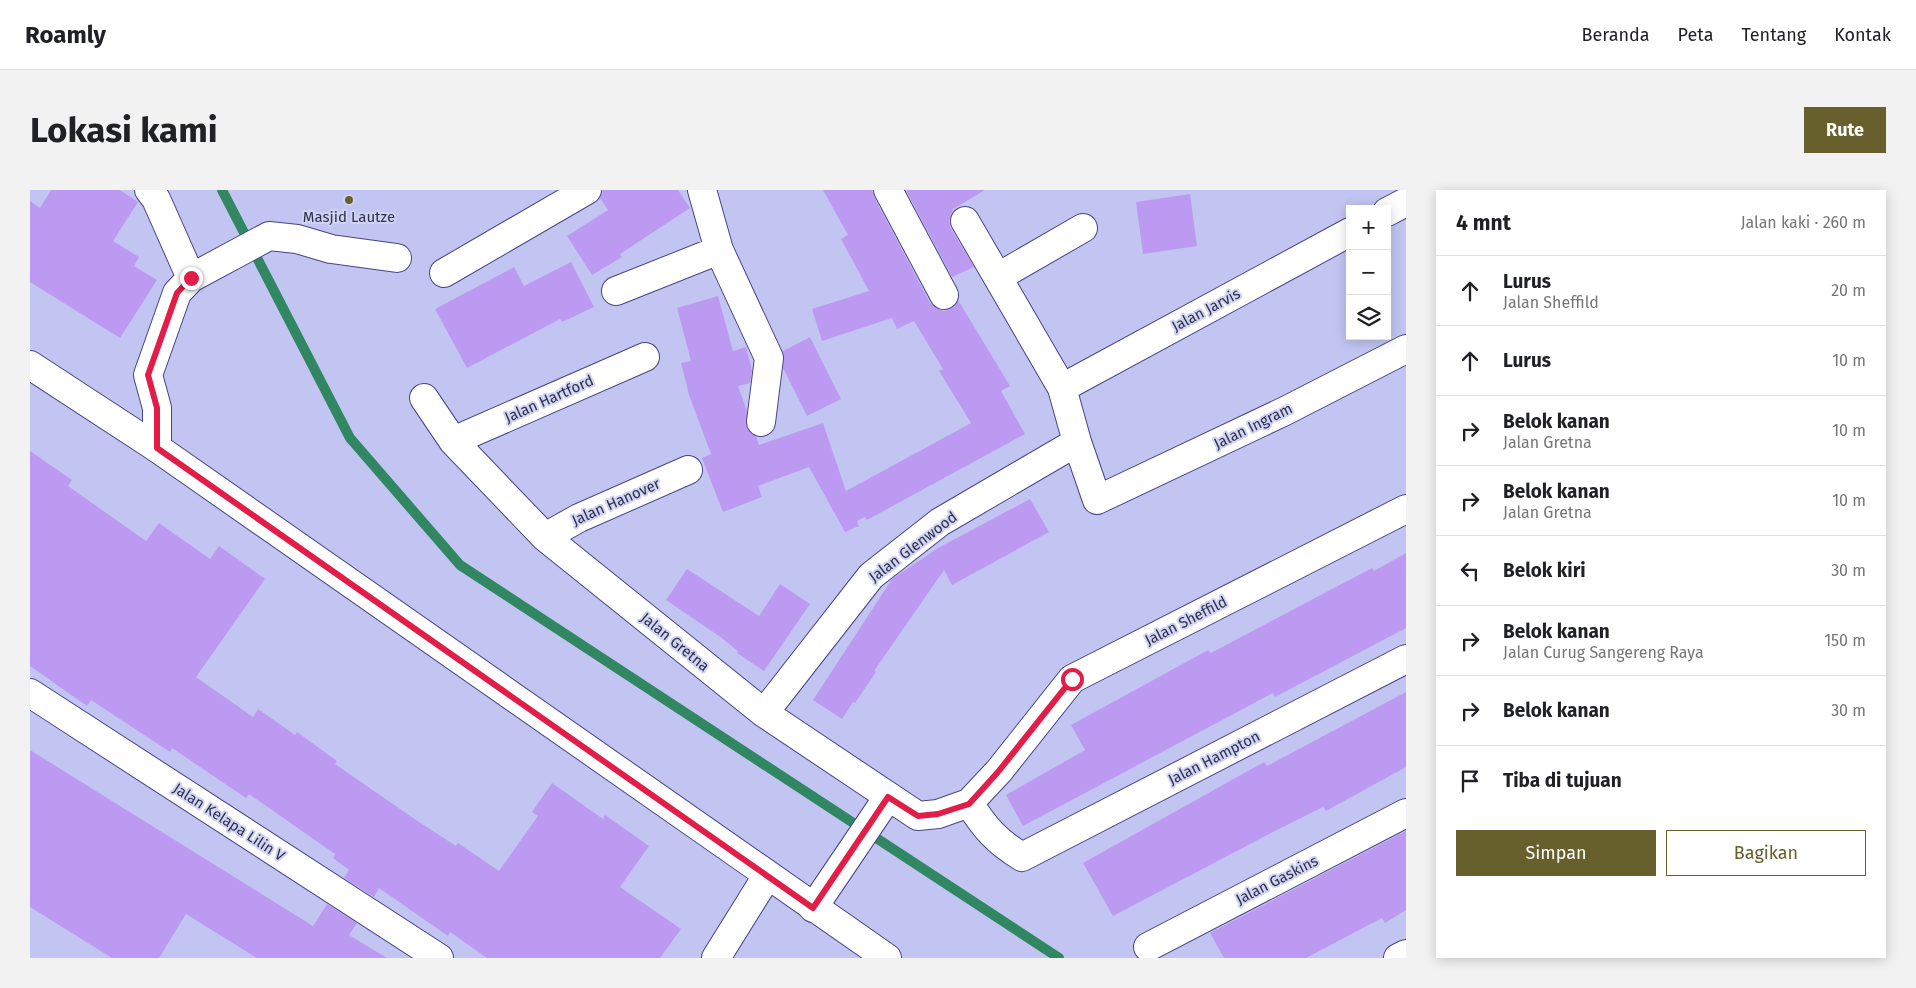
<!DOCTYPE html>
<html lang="id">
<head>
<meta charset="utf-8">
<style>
	body { margin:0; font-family:"Fira Sans",sans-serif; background:#f2f2f2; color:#202124 }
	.controls { position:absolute; right:15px; top:15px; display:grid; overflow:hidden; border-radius:0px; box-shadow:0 2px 12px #0003 }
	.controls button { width:45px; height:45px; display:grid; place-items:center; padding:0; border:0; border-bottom:1px solid #e0e0e0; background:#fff; color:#202124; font:25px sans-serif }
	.stop { position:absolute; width:15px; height:15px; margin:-11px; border:4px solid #e11d48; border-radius:50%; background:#fff }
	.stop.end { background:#e11d48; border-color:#fff; box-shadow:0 1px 5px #0008 }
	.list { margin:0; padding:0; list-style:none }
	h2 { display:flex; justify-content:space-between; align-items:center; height:65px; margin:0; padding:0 20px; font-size:21px }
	h2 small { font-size:16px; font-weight:400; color:#757577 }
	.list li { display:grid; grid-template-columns:32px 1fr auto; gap:15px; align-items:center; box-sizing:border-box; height:70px; padding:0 20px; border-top:1px solid #e0e0e0 }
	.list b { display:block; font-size:19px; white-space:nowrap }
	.list p { margin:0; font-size:16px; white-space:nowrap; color:#757577 }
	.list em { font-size:16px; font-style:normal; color:#757577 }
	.actions { display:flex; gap:10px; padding:15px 20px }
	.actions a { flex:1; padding:11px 0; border:1px solid #67602d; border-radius:0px; text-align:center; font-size:18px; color:#67602d }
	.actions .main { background:#67602d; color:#fff }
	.icon { flex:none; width:28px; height:28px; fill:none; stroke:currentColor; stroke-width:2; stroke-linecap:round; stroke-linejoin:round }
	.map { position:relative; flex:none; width:1376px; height:768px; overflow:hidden; border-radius:0px }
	header { display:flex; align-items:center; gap:30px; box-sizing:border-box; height:70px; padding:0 25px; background:#fff; border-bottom:1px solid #e0e0e0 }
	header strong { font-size:24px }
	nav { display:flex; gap:28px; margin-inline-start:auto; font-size:18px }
	.intro { display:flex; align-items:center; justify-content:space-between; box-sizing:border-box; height:120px; padding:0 30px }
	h1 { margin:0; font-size:35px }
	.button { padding:12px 22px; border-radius:0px; background:#67602d; color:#fff; font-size:18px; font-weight:700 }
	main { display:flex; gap:30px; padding:0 30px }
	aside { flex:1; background:#fff; border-radius:0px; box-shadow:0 2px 12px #0003 }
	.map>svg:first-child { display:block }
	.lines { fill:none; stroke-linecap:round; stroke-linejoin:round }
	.stream { stroke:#308762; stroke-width:10 }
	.building { fill:#bd9af1 }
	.street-casing { stroke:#474586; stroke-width:30 }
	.secondary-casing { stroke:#474586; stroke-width:30 }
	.street { stroke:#fff; stroke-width:28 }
	.secondary { stroke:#fff; stroke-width:28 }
	.route { stroke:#e11d48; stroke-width:6 }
	.poi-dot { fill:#67602d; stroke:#d1d3f2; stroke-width:2 }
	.labels { text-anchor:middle; stroke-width:4; stroke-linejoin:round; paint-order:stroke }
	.poi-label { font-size:15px; fill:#2f304e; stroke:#d1d3f2 }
	.street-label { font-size:15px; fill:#2f304e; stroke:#d1d3f2 }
</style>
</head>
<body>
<header>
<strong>Roamly</strong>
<nav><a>Beranda</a><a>Peta</a><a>Tentang</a><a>Kontak</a></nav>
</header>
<div class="intro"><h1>Lokasi kami</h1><a class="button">Rute</a></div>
<main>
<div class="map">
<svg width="1376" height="768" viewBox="0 0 1376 768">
	<rect width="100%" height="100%" fill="#c2c5f2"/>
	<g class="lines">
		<!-- stream -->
		<path class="stream" d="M192,0L320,248L430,375L1029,768"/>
	</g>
	<!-- building -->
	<path class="building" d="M21,0H90L108,12L83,51L109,67L104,76L127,90L90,148L0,92V11L10,18Z
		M573,0H648L660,18L590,64L592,67L562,85L537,46L578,20L570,8Z
		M793,0H842L844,7L900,113L906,118L914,121L922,118L928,110L980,196L971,201L995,244L837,330L835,327L827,331L829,336L815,342L779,277L728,296L732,307L693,322L672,268L681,264L659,205L651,173L661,171L647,118L688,106L703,161L716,157L722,181L720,193L708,196L717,221V238L726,246L729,255L793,233L816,301L941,233L909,181L913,179L884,131L867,139L862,128L792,151L782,119L839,101L811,49L818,45Z
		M876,0H955L923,19L919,31L921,39L944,77L922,87Z
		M1160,4L1167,56L1113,64L1106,12Z
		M541,72L564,117L532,132L530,129L437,178L405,119L484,77L494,96Z
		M780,147L811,209L777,226L753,178V161Z
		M0,261L42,290L38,296L116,351L129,333L180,369L189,356L235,389L166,487L223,527L228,519L265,545L267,542L307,571L305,574L386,630L426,656L428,653L469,681L508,626L502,622L522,593L573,629L575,625L619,656L590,697L651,739L630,768H457L420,742L418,746L349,698L344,707L314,688L319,680L303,668L305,664L219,604L216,608L142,558L140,562L61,510L57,516L0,476Z
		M1000,309L1019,342L922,395L914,380L844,481L846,482L825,513L823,512L812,529L783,510L862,389L908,358Z
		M1376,363V438L1245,507L1243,503L993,636L976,605L1055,560L1041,535L1178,460L1181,463L1342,378L1344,381Z
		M657,379L729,426L750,394L780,414L734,481L707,463L708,461L689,446L636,410Z
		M1376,502V577L1296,621L1293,617L1245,641L1083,726L1053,673L1234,572L1237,576Z
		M0,560L283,736L297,714L327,733L319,745L357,768H227L156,724L129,768H82L0,717Z
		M1376,641V720L1355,733L1352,728L1276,768H1194L1180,743Z"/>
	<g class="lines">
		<defs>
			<path id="street" d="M119,0L126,9L161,88
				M858,0L914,105
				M1357,22L1376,12
				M935,31L1032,198L1047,252L1067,310L1255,221L1376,159
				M689,60L739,168L731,232
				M414,83L557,0
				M968,87L1053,38
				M586,101L689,60L672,0
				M1032,198L1320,42
				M394,208L423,251L515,347L734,523L888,626L908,624L939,613
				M423,251L615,167
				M127,258V218L118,185L147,103L161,88L239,46L267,49L301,59L367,68
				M1376,319L1042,489L969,581L939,613C955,638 966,651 992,667L1376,469
				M515,347L549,328L658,280
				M0,503L409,768
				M734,523L841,386L910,332L1047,252
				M783,718L858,607
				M1118,757L1376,623
				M1368,768L1376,764"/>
			<path id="secondary" d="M0,175L127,258L857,768
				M686,768L737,686"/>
		</defs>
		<!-- street casing -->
		<use href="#street" class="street-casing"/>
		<!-- secondary casing -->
		<use href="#secondary" class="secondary-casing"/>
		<!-- street -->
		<use href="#street" class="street"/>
		<!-- secondary -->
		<use href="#secondary" class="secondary"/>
	</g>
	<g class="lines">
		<!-- route -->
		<path class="route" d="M161,88L147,103L118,185L127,218V258L783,718L858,607L888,626L908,624L939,614L968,582L1042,489"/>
	</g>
	<!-- markers -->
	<circle class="poi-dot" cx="319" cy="10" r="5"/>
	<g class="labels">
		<!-- poi labels -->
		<g class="poi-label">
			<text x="319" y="32">Masjid Lautze</text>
		</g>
		<!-- street labels -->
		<g class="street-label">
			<text transform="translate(1176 120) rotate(-28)" y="5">Jalan Jarvis</text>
			<text transform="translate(519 209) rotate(-24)" y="5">Jalan Hartford</text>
			<text transform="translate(1223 236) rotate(-26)" y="5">Jalan Ingram</text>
			<text transform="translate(586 312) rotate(-24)" y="5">Jalan Hanover</text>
			<text transform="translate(883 357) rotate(-37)" y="5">Jalan Glenwood</text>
			<text transform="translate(1156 431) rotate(-27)" y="5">Jalan Sheffild</text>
			<text transform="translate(645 452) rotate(39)" y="5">Jalan Gretna</text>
			<text transform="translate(1184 568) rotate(-27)" y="5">Jalan Hampton</text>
			<text transform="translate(199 632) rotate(33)" y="5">Jalan Kelapa Lilin V</text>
			<text transform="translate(1247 690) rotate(-27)" y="5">Jalan Gaskins</text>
		</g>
	</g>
</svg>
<div class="controls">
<button>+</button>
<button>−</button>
<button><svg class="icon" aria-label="layers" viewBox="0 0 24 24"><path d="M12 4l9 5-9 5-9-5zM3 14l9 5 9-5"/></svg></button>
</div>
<div class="stop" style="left:1042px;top:489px"></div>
<div class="stop end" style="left:161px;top:88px"></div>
</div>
<aside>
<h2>4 mnt<small>Jalan kaki · 260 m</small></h2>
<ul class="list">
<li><svg class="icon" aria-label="ahead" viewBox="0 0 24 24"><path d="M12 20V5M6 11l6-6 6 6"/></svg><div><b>Lurus</b><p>Jalan Sheffild</p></div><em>20 m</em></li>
<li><svg class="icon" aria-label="ahead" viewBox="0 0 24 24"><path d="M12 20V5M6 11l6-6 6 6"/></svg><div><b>Lurus</b></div><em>10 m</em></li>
<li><svg class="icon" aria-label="right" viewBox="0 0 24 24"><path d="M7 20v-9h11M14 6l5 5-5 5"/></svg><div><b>Belok kanan</b><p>Jalan Gretna</p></div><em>10 m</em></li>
<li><svg class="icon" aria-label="right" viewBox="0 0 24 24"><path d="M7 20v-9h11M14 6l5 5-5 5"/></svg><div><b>Belok kanan</b><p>Jalan Gretna</p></div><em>10 m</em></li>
<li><svg class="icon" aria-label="left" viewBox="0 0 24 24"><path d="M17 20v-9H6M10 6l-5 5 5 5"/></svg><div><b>Belok kiri</b></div><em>30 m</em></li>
<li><svg class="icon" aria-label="right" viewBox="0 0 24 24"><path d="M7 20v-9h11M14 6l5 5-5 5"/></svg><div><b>Belok kanan</b><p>Jalan Curug Sangereng Raya</p></div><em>150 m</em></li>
<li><svg class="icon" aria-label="right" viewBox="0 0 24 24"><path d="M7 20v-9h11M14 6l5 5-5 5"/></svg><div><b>Belok kanan</b></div><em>30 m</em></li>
<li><svg class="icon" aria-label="arrive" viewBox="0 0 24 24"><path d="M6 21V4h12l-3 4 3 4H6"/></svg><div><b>Tiba di tujuan</b></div></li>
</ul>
<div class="actions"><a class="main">Simpan</a><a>Bagikan</a></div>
</aside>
</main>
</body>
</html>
